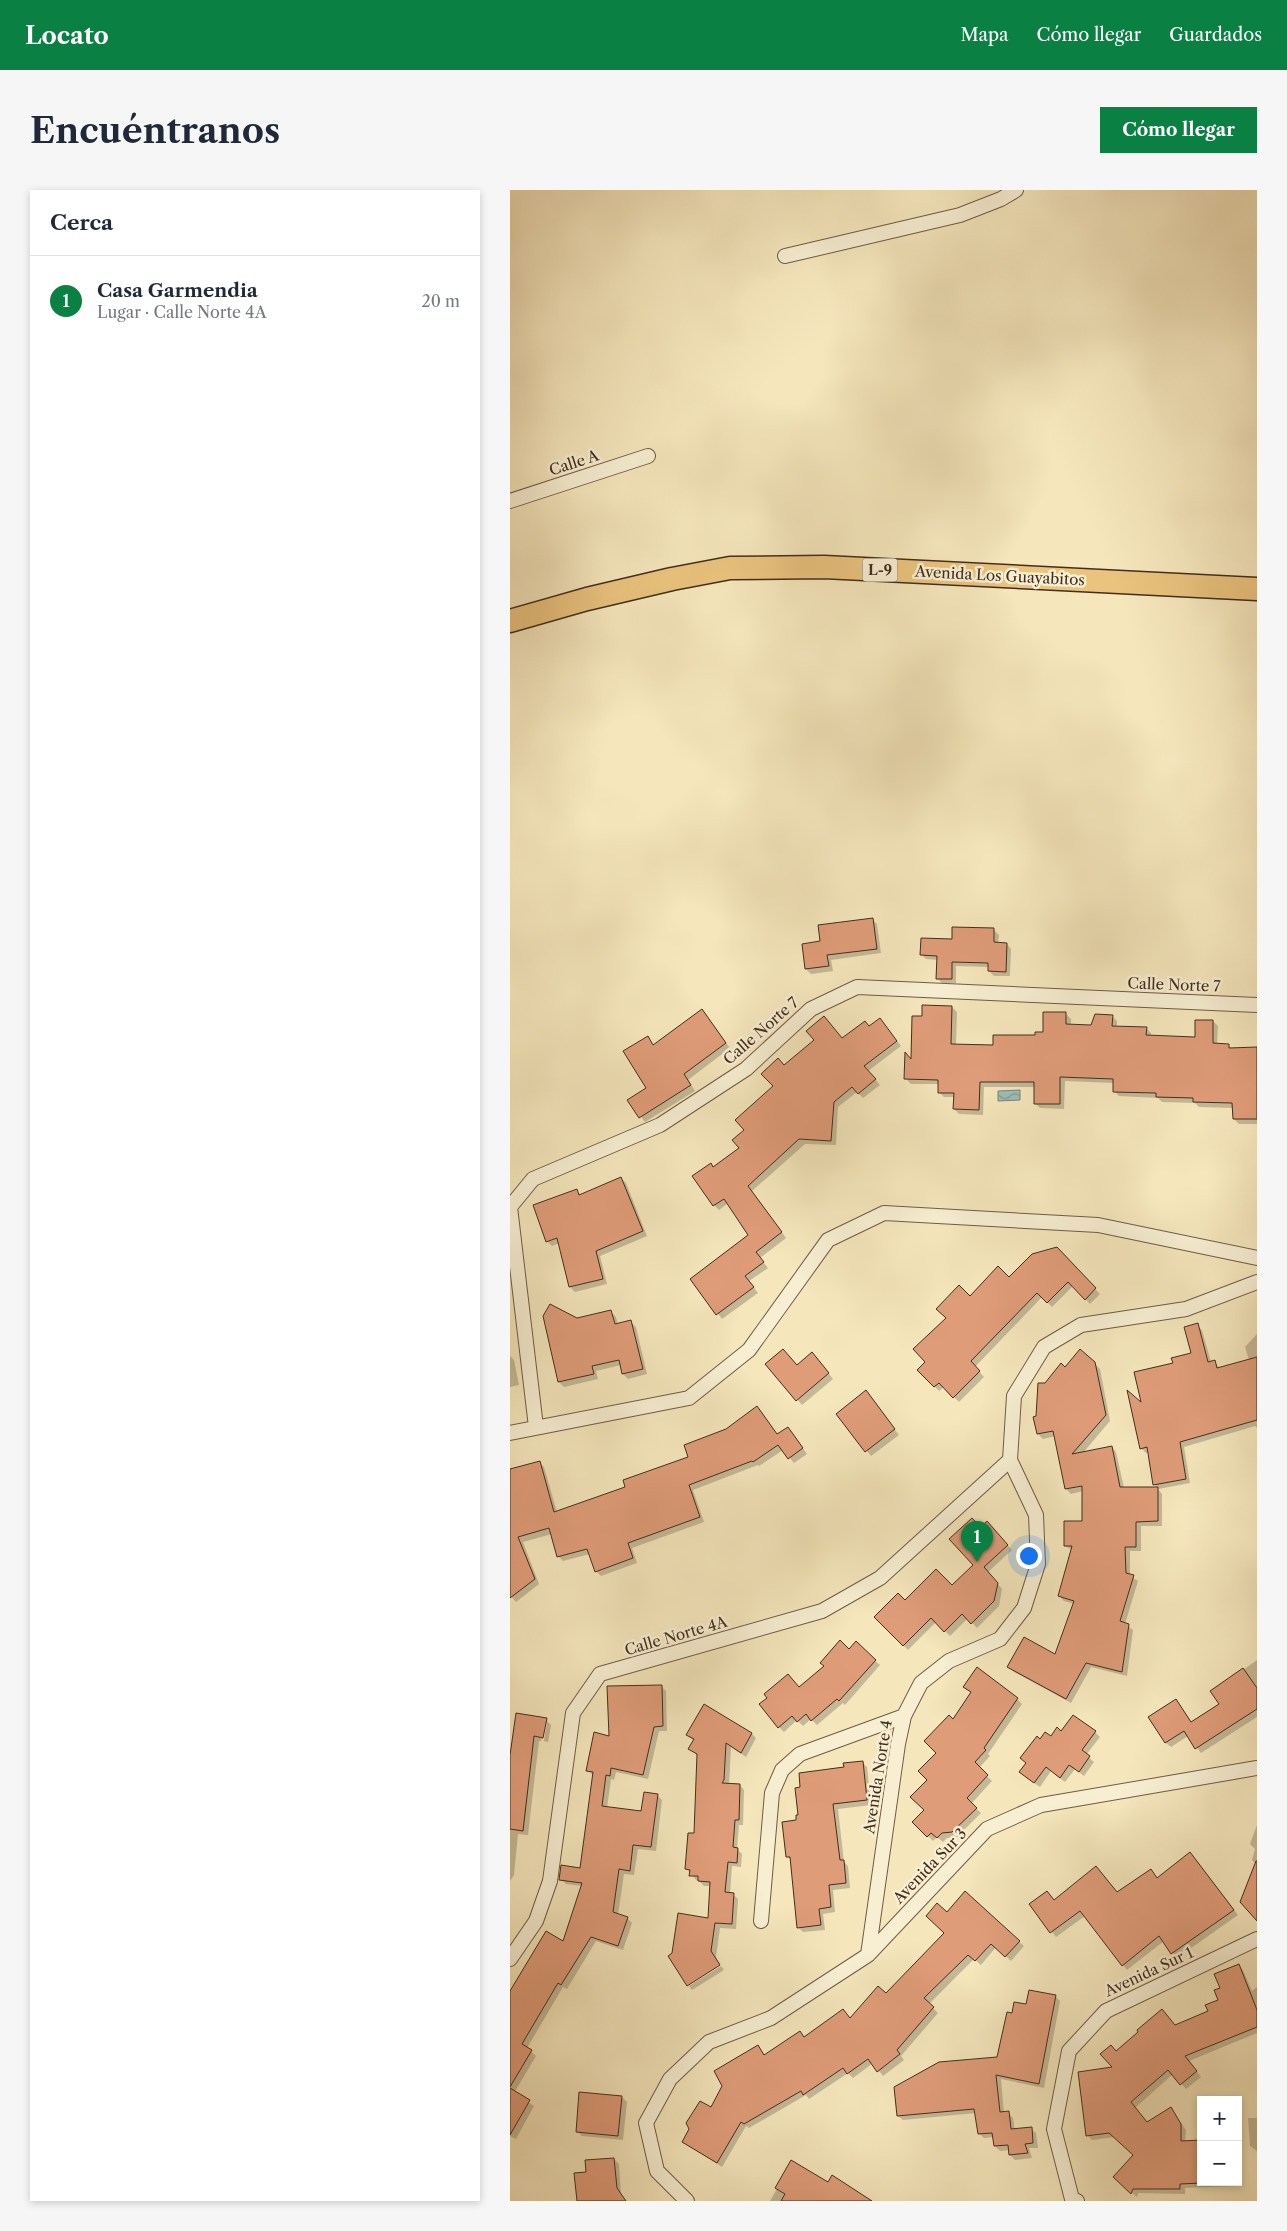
<!DOCTYPE html>
<html lang="es">
<head>
<meta charset="utf-8">
<style>
	body { margin:0; font-family:"Libre Caslon Text",serif; background:#f6f6f7; color:#1f2937 }
	.controls { position:absolute; right:15px; bottom:15px; display:grid; overflow:hidden; border-radius:0px; box-shadow:0 2px 8px #0003 }
	.controls button { width:45px; height:45px; display:grid; place-items:center; padding:0; border:0; border-bottom:1px solid #e0e1e3; background:#fff; color:#1f2937; font:25px sans-serif }
	.you { position:absolute; left:518px; top:1365px; width:18px; height:18px; margin:-12px; border:4px solid #fff; border-radius:50%; background:#1a73e8; box-shadow:0 0 0 8px #1a73e833 }
	.badge { display:grid; place-items:center; width:32px; height:32px; border-radius:50%; background:#0b8043; color:#fff; font-size:16px; font-weight:700 }
	.pin { position:absolute; translate:-50% -41px; filter:drop-shadow(0 1px 2px #0008) }
	.pin::after { content:''; position:absolute; top:26px; width:18px; height:15px; background:inherit; clip-path:polygon(0 0,100% 0,50% 100%) }
	.list { margin:0; padding:0; list-style:none }
	h2 { display:flex; justify-content:space-between; align-items:center; height:65px; margin:0; padding:0 20px; font-size:21px }
	h2 small { font-size:16px; font-weight:400; color:#747a83 }
	.list li { display:grid; grid-template-columns:32px 1fr auto; gap:15px; align-items:center; box-sizing:border-box; height:90px; padding:0 20px; border-top:1px solid #e0e1e3 }
	.list b { display:block; font-size:19px; white-space:nowrap }
	.list p { margin:0; font-size:16px; white-space:nowrap; color:#747a83 }
	.list em { font-size:16px; font-style:normal; color:#747a83 }
	.map { position:relative; flex:none; width:747px; height:2011px; overflow:hidden; border-radius:0px }
	header { display:flex; align-items:center; gap:30px; box-sizing:border-box; height:70px; padding:0 25px; background:#0b8043; color:#fff }
	header strong { font-size:24px }
	nav { display:flex; gap:28px; margin-inline-start:auto; font-size:18px }
	.intro { display:flex; align-items:center; justify-content:space-between; box-sizing:border-box; height:120px; padding:0 30px }
	h1 { margin:0; font-size:35px }
	.button { padding:12px 22px; border-radius:0px; background:#0b8043; color:#fff; font-size:18px; font-weight:700 }
	main { display:flex; gap:30px; padding:0 30px }
	aside { flex:1; background:#fff; border-radius:0px; box-shadow:0 2px 8px #0003 }
	.map>svg:first-child { display:block }
	.water { fill:url(#water-waves); stroke:#798479 }
	.shadow { fill:#0003 }
	.building { fill:#df9c79; stroke:#422e1d }
	.lines { fill:none; stroke-linecap:round; stroke-linejoin:round }
	.street-casing { stroke:#6f5c45; stroke-width:16 }
	.primary-casing { stroke:#422e1d; stroke-width:25 }
	.street { stroke:#f8efd3; stroke-width:14 }
	.primary { stroke:#eac37e; stroke-width:22 }
	.labels { text-anchor:middle; stroke-width:5; stroke-linejoin:round; paint-order:stroke }
	.shield { fill:#f8efd3; stroke:#796854; stroke-width:1 }
	.shield-label { font-size:14px; font-weight:bold; fill:#422e1d }
	.street-label { font-size:15px; fill:#422e1d; stroke:#f8efd3 }
</style>
</head>
<body>
<header>
<strong>Locato</strong>
<nav><a>Mapa</a><a>Cómo llegar</a><a>Guardados</a></nav>
</header>
<div class="intro"><h1>Encuéntranos</h1><a class="button">Cómo llegar</a></div>
<main>
<aside>
<h2>Cerca<small></small></h2>
<ul class="list">
<li><span class="badge">1</span><div><b>Casa Garmendia</b><p>Lugar · Calle Norte 4A</p></div><em>20 m</em></li>
</ul>
</aside>
<div class="map">
<svg width="747" height="2011" viewBox="0 0 747 2011">
	<defs>
		<pattern id="water-waves" width="16" height="10" patternUnits="userSpaceOnUse" patternTransform="scale(1.25)"><rect width="16" height="10" fill="#9dbeb6"/><path d="M0 5q4-4 8 0t8 0" fill="none" stroke="#829b93"/></pattern>
	</defs>
	<rect width="100%" height="100%" fill="#f5e6bc"/>
	<filter id="stains"><feTurbulence type="fractalNoise" baseFrequency=".004" numOctaves="4"/><feColorMatrix values="0 0 0 0 .2 0 0 0 0 .09 0 0 0 0 .02 0 0 0 .5 -.17"/></filter>
	<radialGradient id="worn" r=".72"><stop offset=".6" stop-color="#630" stop-opacity="0"/><stop offset="1" stop-color="#630" stop-opacity=".3"/></radialGradient>
	<!-- water -->
	<path class="water" d="M510,900V910L488,911V901Z"/>
	<!-- shadow -->
	<path class="shadow" d="M362,729L367,734L371,763L321,770L323,781L301,784L296,779L312,752Z
		M484,740L489,745L488,754H497L501,759L500,786H484L479,781V777L446,776V793H432L427,788L428,770L416,769L411,764L443,750Z
		M442,817L447,822L446,855L484,856L526,846L534,843L556,824L561,829V836H582L602,826L607,831V837L636,838L641,843V847L686,848L703,831L708,836L707,855H718L722,859L747,858V934H729L724,929V918L689,917L685,913L652,912L648,908L609,906L604,901V893L555,891L554,919L530,918L525,913V897H474L473,925L449,924L444,919L445,907H434L429,902V894H401L396,889L413,828Z
		M192,820L220,858L178,890L185,901L135,932L119,910L138,898V847L144,855Z
		M374,834L391,856L358,881L370,895L353,908L347,902L328,917L326,955L295,954L242,1001L276,1048L250,1068L258,1078L239,1091L248,1103L212,1129L182,1089L240,1045L218,1013L209,1020L204,1015L201,974L204,978L231,959L236,940L264,897L274,877L359,837Z
		M111,988L116,993L137,1046L90,1066L97,1094L65,1102L60,1097L50,1053L42,1056L37,1051L66,1001L71,1005Z
		M546,1059L590,1104L580,1114L563,1096L542,1117L532,1107L465,1177L474,1187L449,1212L434,1197L429,1201L409,1180L417,1172L460,1107L499,1088Z
		M101,1122L106,1127L108,1135L121,1132L126,1137L137,1184L118,1189L113,1184L111,1175L86,1181L88,1189L54,1197L49,1192L66,1130Z
		M687,1135L692,1140L701,1172L704,1171L710,1179L739,1170L735,1157L747,1144V1238L745,1236L674,1257L680,1293L648,1299L652,1304V1336H631V1361H620V1386L628,1391L615,1434L623,1440L617,1486L581,1477L561,1513L504,1482L499,1477L545,1466L565,1414L554,1411L549,1406L562,1360L555,1356L573,1332V1301L561,1304L556,1299L546,1246L533,1249L528,1244V1227L535,1194L555,1179L584,1173L590,1179L600,1231L572,1264L602,1257L606,1262L614,1298L649,1299L644,1294L639,1263H636L631,1258L633,1215L664,1174L682,1164Z
		M0,1166L4,1170L9,1195L0,1197Z
		M307,1169L323,1189L292,1215L257,1174L287,1177Z
		M360,1207L389,1245L361,1266L327,1224Z
		M247,1218L268,1245L278,1238L297,1264L284,1273L273,1260L249,1276L248,1275L183,1300L194,1332L122,1358L127,1373L91,1386L86,1381L80,1364L53,1371L48,1366L42,1344L13,1352L29,1394L6,1412L0,1405V1280L29,1272L34,1277L47,1322L116,1297L180,1268Z
		M482,1338L502,1360L478,1382L492,1399L489,1416L467,1438L458,1428L440,1446L426,1432L398,1460L366,1427L395,1411L442,1397L464,1375L471,1339Z
		M339,1460L365,1471L370,1475L335,1515L333,1513L307,1535L301,1529L293,1536L287,1530L274,1542L269,1537L289,1498L315,1476Z
		M747,1470V1527L691,1563L678,1546L661,1557L656,1553L640,1528L666,1511L682,1533L711,1515L702,1502Z
		M151,1496L156,1501L157,1541H149L138,1589L106,1582L104,1590L101,1589L97,1618L132,1622L147,1605L152,1610L146,1661L128,1659L124,1685L114,1684L108,1725L117,1728L122,1733L113,1760L86,1751L57,1799L53,1797L17,1858L26,1866L4,1903L24,1916L6,1949L0,1946V1801L53,1753L72,1696L56,1694L51,1689L71,1679L84,1586L77,1580L100,1547Z
		M455,1497L507,1509L512,1514L478,1564L480,1566L469,1578L482,1591L461,1614L471,1623L447,1647L437,1648L433,1652L427,1647L423,1651L404,1632L415,1620L418,1590L428,1563L443,1531L462,1503Z
		M36,1530L41,1535L38,1552L34,1551L37,1532H35L31,1551H29L18,1645L8,1644L4,1685L0,1691V1577Z
		M585,1542L590,1547L576,1565L584,1572L574,1586L565,1579L555,1592L541,1581L530,1597L515,1587L530,1550L552,1543Z
		M242,1544L246,1548L236,1567L221,1557L219,1595H230L234,1600L233,1635H229L227,1659L232,1664L231,1677L222,1676L220,1704H223L228,1709L226,1739L210,1738L206,1767L210,1774L177,1794L199,1729L201,1696H194L189,1691L186,1690L176,1678L185,1645L188,1566L179,1558L184,1551L177,1545Z
		M352,1572L357,1577L361,1615L328,1619L334,1672L338,1676L340,1698L323,1700L325,1722L313,1724L315,1740L293,1742L288,1737L282,1671L277,1666L288,1631L335,1578Z
		M747,1635V1729L746,1674L742,1670L745,1659L740,1654Z
		M685,1669L728,1725L667,1768L654,1751L617,1780L575,1726L546,1747L520,1714L544,1711L586,1677L608,1703L641,1681L648,1689Z
		M437,1724L509,1752L514,1756L501,1771L486,1757L471,1775L464,1769L419,1814L428,1823L391,1866L394,1870L373,1886L363,1873L343,1888L338,1883L299,1909L296,1905L239,1938L236,1936L212,1977L173,1952L248,1856L255,1865L290,1843L295,1848L341,1829L376,1805L436,1743Z
		M728,1775L733,1780L742,1801L747,1797V1843L679,1871L691,1887L676,1899L663,1884L625,1918L638,1933L661,1919L676,1940L675,1952L691,1992H725V1996L675,1998V2004L628,2003L627,2007L605,1987L624,1965L605,1947L582,1950L577,1945L604,1878L606,1862L699,1822L710,1811L711,1799Z
		M211,1776L214,1780L182,1800L179,1796Z
		M545,1806L550,1811L534,1898L491,1889L494,1923H498L503,1928L505,1940L521,1939L526,1943L528,1958H519L522,1968L505,1970L500,1965L499,1960L490,1961L485,1956L484,1947L474,1948L469,1943L466,1923L393,1930L388,1926L488,1868L503,1824L517,1815Z
		M112,1907L117,1912L113,1950L72,1946L67,1941Z
		M738,1928H747V1961L740,1956Z
		M104,1969L109,1974L111,2005L116,2011H68L77,1983Z
		M282,1972L318,1994L358,2011H260Z"/>
	<!-- building -->
	<path class="building" d="M363,728L367,759L317,765L319,776L295,779L292,754L310,751L308,735Z
		M442,737L484,738V752L497,753L496,782L478,781V773L442,772V789H426L427,766L410,765L411,748L442,749Z
		M412,815L442,816L441,854L483,855V845H525V842H533V822H556V834L581,835L585,824L603,825L602,836L637,837L636,845L685,847V830H703V853L719,854V858L747,857V929H723L722,913L683,912V908L646,907V903L603,902V889L550,887V914H524V892H470L469,920L443,919L444,903H428V890L394,889L395,862L401,869L402,826H412Z
		M192,819L216,853L174,884L181,895L129,928L117,910L136,898L113,861L138,846L143,855Z
		M314,826L332,848L355,831L359,836L370,828L387,851L354,876L366,889L348,904L342,897L324,912L321,951L289,949L238,996L272,1042L246,1062L254,1072L235,1086L244,1097L206,1125L180,1089L238,1045L214,1009L203,1016L182,986L201,973L203,977L229,958L222,950L234,940L225,930L263,896L251,884L268,868L274,875L304,850L296,841Z
		M111,987L133,1041L86,1061L93,1089L59,1097L47,1048L36,1052L23,1015L67,999L69,1005Z
		M547,1057L586,1098L575,1110L558,1092L537,1113L527,1103L461,1171L470,1181L443,1208L429,1193L424,1197L407,1180L415,1172L403,1159L436,1128L426,1119L449,1095L460,1106L488,1076L499,1087L522,1064Z
		M40,1114L67,1128L101,1120L105,1134L121,1130L133,1179L112,1184L109,1170L82,1176L84,1184L48,1192L33,1126Z
		M688,1133L698,1172L705,1170L707,1178L747,1167V1230L670,1252L676,1289L643,1295L637,1257L630,1259L617,1200L631,1212L624,1182L663,1173L661,1168L681,1163L674,1137Z
		M273,1159L287,1175L302,1162L319,1183L286,1211L255,1174Z
		M570,1159L585,1172L596,1225L562,1264L602,1256L610,1297H648V1331L626,1332V1357H615L616,1383L624,1385L610,1431L619,1434L612,1482L576,1473L556,1509L497,1477L514,1447L545,1464L564,1411L548,1406L562,1356H554V1331H572V1296L555,1299L543,1241L527,1244L523,1227L526,1226L528,1193H535L551,1173L555,1177Z
		M356,1200L385,1239L355,1262L326,1224Z
		M247,1216L267,1244L278,1237L293,1258L278,1269L268,1255L243,1272L242,1271L179,1295L190,1327L118,1353L123,1368L85,1382L77,1359L47,1367L39,1338L8,1347L25,1389L0,1408V1279L30,1271L44,1322L115,1297L113,1290L178,1267L174,1255L216,1239Z
		M462,1328L471,1337L477,1331L498,1355L474,1377L488,1393L484,1411L461,1434L452,1424L434,1442L421,1428L393,1456L364,1427L388,1403L395,1410L426,1379L442,1395L463,1375L439,1349Z
		M330,1450L339,1459L346,1451L366,1470L329,1511L327,1509L301,1531L296,1524L287,1532L282,1526L268,1538L249,1514L257,1508L254,1504L278,1484L289,1497L314,1476L310,1473Z
		M467,1477L508,1508L474,1558L476,1560L465,1572L478,1585L457,1608L467,1618L442,1642L432,1643L427,1648L421,1643L417,1647L402,1632L414,1620L400,1607L417,1590L408,1581L426,1563L414,1551L439,1525L443,1529L461,1502L453,1497Z
		M733,1478L747,1498V1519L685,1559L674,1541L655,1553L638,1527L666,1509L681,1532L709,1514L700,1501Z
		M152,1495L153,1536L144,1537L133,1585L101,1578L100,1586L96,1585L92,1616L131,1621L134,1602L148,1604L141,1657L123,1655L120,1681L109,1679L103,1722L118,1727L108,1756L81,1747L51,1795L48,1793L12,1854L22,1860L0,1897V1801L36,1741L53,1751L72,1693L49,1690L51,1675L70,1678L83,1582L76,1581L84,1542L99,1546L97,1496Z
		M194,1514L242,1543L231,1563L216,1553L214,1590L212,1593L230,1594L229,1630H225L223,1657L228,1658L227,1673L218,1672L215,1702L224,1703L222,1734L205,1733L201,1761L210,1775L177,1796L158,1766L162,1763L168,1723L198,1728L200,1692L188,1691V1686H179L180,1680L175,1679L178,1643H184L187,1564L178,1559L184,1549L176,1545Z
		M6,1523L37,1528L33,1548L24,1546L13,1641L0,1639V1565Z
		M563,1525L586,1541L572,1560L580,1566L569,1582L559,1575L550,1588L536,1577L524,1593L509,1582L516,1573L510,1568L527,1546L530,1549L535,1542L541,1546L547,1537L551,1541Z
		M353,1571L357,1610L323,1614L330,1670H334L336,1693L319,1695L321,1717L309,1719L311,1735L287,1738L280,1667H276L272,1632L286,1630V1625H288L285,1598L290,1597L289,1583L334,1577L333,1573Z
		M680,1662L724,1720L661,1764L649,1746L612,1776L570,1721L540,1743L519,1714L537,1701L544,1710L586,1676L607,1702L641,1679L647,1688Z
		M746,1671H747V1731L730,1712Z
		M455,1701L510,1751L495,1767L481,1754L465,1771L458,1765L414,1808L424,1817L387,1860L390,1864L367,1882L358,1869L337,1884L333,1878L293,1905L291,1901L234,1934L231,1932L207,1973L172,1952L179,1939L176,1933L190,1911L201,1917L212,1896L204,1881L248,1855L254,1865L290,1841L294,1847L333,1819L340,1828L368,1796L376,1803L434,1743L416,1726L427,1713L437,1722Z
		M729,1774L747,1820V1837L675,1866L687,1881L670,1895L658,1880L621,1912L637,1932L661,1917L671,1934V1951L691,1950V1993L670,1994V1999H623L621,2004L603,1987L623,1965L599,1943L576,1946L568,1882L602,1877L590,1864L601,1855L606,1861L628,1842L627,1840L652,1819L665,1835L698,1821L695,1815L708,1810L704,1800L710,1798L704,1784Z
		M519,1800L546,1805L529,1894L486,1885L490,1922L499,1921L501,1939L522,1937L523,1953L515,1954L518,1963L499,1965L498,1955L484,1956L482,1943L468,1944L464,1919L387,1926L384,1897L429,1872L487,1867L497,1822L502,1823L504,1812L516,1814Z
		M0,1898L20,1910L0,1945Z
		M69,1902L112,1906L108,1946L66,1942Z
		M104,1968L107,1998L116,2011H67L64,1983L76,1982L75,1970Z
		M281,1970L318,1992L322,1985L362,2011H271L275,2004L265,1998Z"/>
	<g class="lines">
		<defs>
			<path id="street" d="M275,66L450,25L491,9L506,0
				M0,311L138,266
				M26,1237L0,1017L23,989L150,935L236,879L301,819L347,797L747,815
				M0,1243L179,1208L239,1160L318,1050L374,1023L588,1035L747,1068
				M251,1731L262,1603L272,1580L290,1564L394,1526
				M358,1765L388,1554L394,1526L411,1493L439,1471L490,1449L514,1418L528,1374L526,1325L500,1270L504,1206L534,1157L571,1135L676,1119L747,1092
				M0,1769L26,1731L40,1691L63,1523L90,1484L312,1421L370,1388L500,1270
				M177,2011L147,1981L136,1933L160,1889L199,1852L261,1828L358,1765L477,1639L531,1615L747,1578
				M567,2011L562,2009L544,1939L559,1861L596,1821L747,1749"/>
			<path id="primary" d="M0,431L77,409L162,389L220,378L314,377L747,399"/>
		</defs>
		<!-- street casing -->
		<use href="#street" class="street-casing"/>
		<!-- primary casing -->
		<use href="#primary" class="primary-casing"/>
		<!-- street -->
		<use href="#street" class="street"/>
		<!-- primary -->
		<use href="#primary" class="primary"/>
	</g>
	<g class="labels">
		<!-- shield labels -->
		<rect class="shield" x="352.5" y="368.5" width="35" height="23" rx="4"/>
		<g class="shield-label">
			<text x="370" y="385">L-9</text>
		</g>
		<!-- street labels -->
		<g class="street-label">
			<text transform="translate(64 273) rotate(-18)" y="5">Calle A</text>
			<text transform="translate(490 386) rotate(3)" y="5">Avenida Los Guayabitos</text>
			<text transform="translate(664 795) rotate(2)" y="5">Calle Norte 7</text>
			<text transform="translate(251 841) rotate(-41)" y="5">Calle Norte 7</text>
			<text transform="translate(166 1446) rotate(-16)" y="5">Calle Norte 4A</text>
			<text transform="translate(368 1587) rotate(-81)" y="5">Avenida Norte 4</text>
			<text transform="translate(420 1676) rotate(-46)" y="5">Avenida Sur 3</text>
			<text transform="translate(639 1782) rotate(-25)" y="5">Avenida Sur 1</text>
		</g>
	</g>
	<rect width="100%" height="100%" filter="url(#stains)"/>
	<rect width="100%" height="100%" fill="url(#worn)"/>
</svg>
<div class="controls">
<button>+</button>
<button>−</button>
</div>
<div class="you"></div>
<div class="pin badge" style="left:467px;top:1372px">1</div>
</div>
</main>
</body>
</html>
